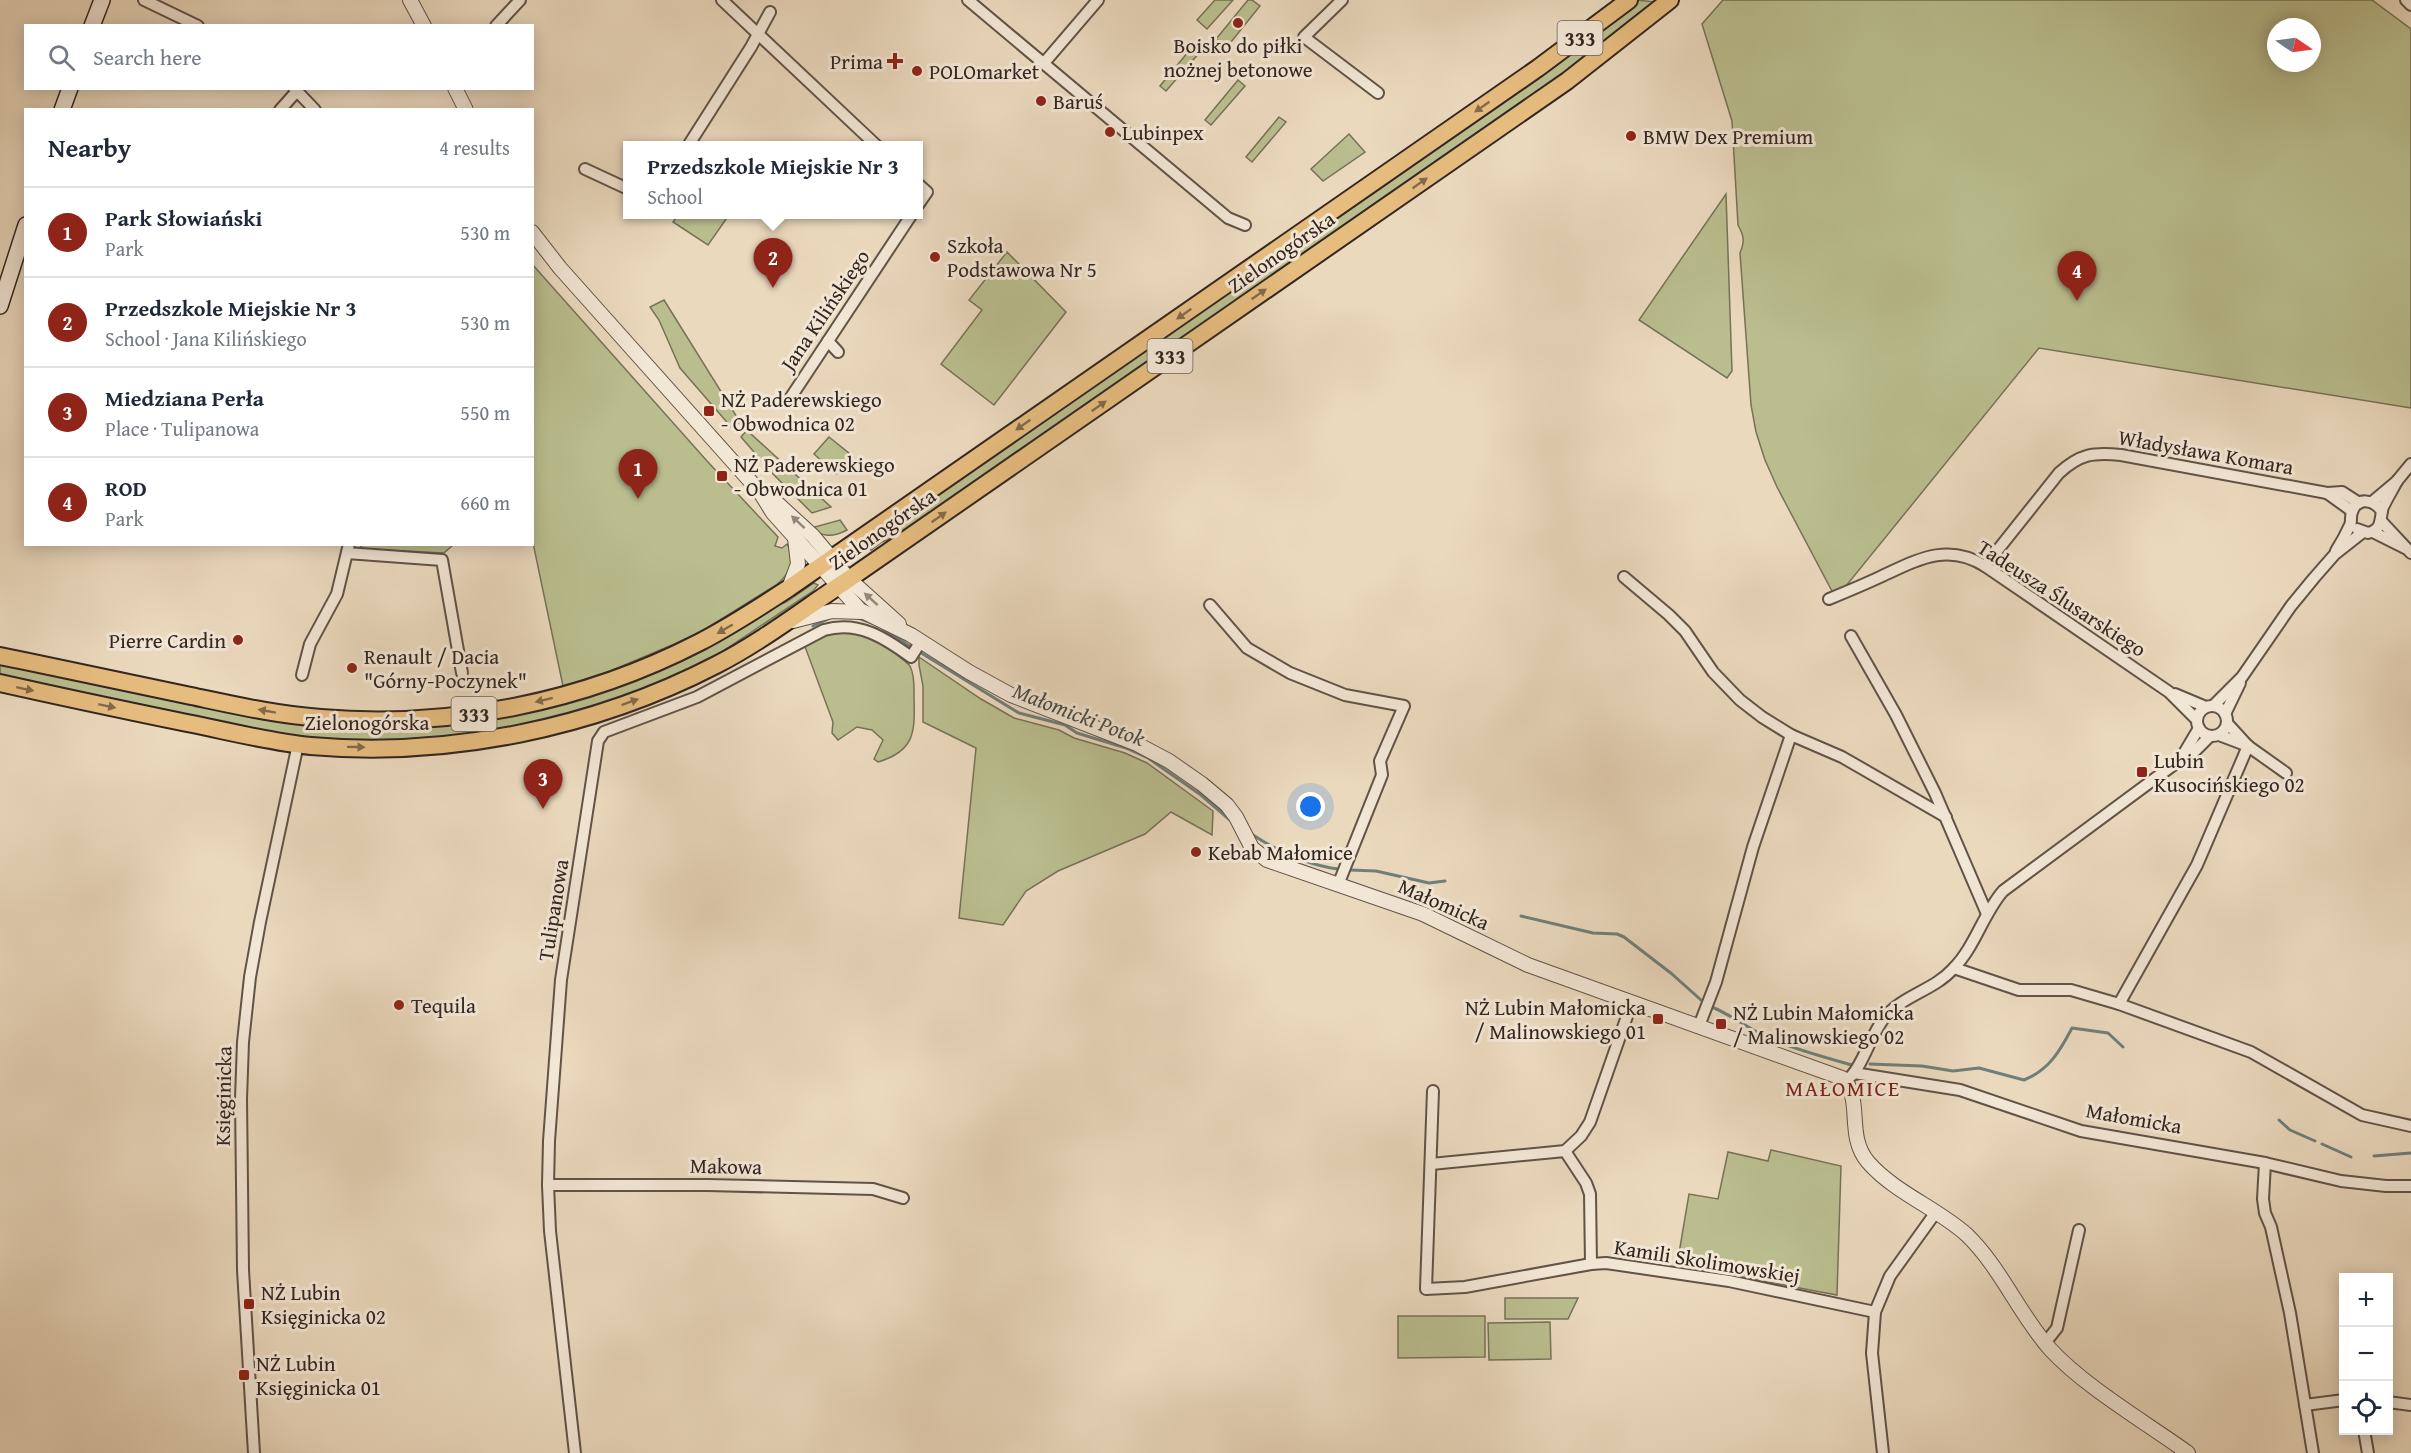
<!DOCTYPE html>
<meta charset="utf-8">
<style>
:root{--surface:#fff;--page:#f6f6f7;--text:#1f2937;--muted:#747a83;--line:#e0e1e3;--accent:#8f2418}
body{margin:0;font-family:"Gentium Book Plus",serif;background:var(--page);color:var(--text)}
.controls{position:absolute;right:18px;bottom:18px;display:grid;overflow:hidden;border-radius:0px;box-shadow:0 3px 15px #0003}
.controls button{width:54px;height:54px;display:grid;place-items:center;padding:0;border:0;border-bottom:2px solid var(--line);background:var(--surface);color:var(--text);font:30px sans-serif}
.compass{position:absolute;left:2267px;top:18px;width:54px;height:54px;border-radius:50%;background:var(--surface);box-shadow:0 3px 15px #0003;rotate:103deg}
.you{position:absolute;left:1311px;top:807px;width:21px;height:21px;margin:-15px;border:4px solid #fff;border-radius:50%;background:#1a73e8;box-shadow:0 0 0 9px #1a73e833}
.badge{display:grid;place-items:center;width:39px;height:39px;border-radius:50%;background:var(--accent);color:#fff;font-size:20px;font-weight:700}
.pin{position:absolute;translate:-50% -50px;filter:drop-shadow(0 2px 3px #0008)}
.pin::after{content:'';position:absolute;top:32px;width:21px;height:18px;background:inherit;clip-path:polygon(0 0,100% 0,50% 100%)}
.popup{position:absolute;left:623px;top:141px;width:300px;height:78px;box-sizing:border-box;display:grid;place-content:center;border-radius:0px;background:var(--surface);filter:drop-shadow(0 2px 4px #0005);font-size:20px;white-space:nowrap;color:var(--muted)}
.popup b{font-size:22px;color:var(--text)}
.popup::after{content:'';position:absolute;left:50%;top:100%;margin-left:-12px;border:12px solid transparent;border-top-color:var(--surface)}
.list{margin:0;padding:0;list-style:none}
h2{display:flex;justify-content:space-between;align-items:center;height:78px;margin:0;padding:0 24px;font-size:26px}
h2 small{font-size:20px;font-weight:400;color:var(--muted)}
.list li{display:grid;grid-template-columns:39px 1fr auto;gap:18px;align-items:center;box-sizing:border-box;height:90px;padding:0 24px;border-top:2px solid var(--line)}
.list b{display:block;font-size:22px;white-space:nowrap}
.list p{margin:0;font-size:20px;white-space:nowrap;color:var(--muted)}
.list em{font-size:20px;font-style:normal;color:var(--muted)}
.icon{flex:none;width:33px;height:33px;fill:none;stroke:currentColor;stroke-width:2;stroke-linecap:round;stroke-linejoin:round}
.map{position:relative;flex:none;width:2411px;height:1453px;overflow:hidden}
.search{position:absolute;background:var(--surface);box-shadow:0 3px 15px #0003;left:24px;top:24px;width:510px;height:66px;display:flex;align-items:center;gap:15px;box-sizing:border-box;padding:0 21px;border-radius:0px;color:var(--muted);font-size:22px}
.panel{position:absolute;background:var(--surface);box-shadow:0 3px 15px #0003;left:24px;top:108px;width:510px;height:438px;border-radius:0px}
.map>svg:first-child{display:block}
.green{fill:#babe8f;stroke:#767258;stroke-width:1.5;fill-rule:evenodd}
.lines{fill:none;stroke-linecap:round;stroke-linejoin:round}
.stream{stroke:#6f7f7a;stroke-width:3}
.minor-casing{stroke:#605348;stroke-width:14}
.tertiary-casing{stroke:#605348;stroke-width:16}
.secondary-casing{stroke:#322621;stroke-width:18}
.primary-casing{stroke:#322621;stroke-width:20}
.minor{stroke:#f2e6d5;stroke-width:10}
.tertiary{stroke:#f2e6d5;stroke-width:14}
.secondary{stroke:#f2e6d5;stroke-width:15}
.primary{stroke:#e6bc7f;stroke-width:16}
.oneway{fill:#836a4b}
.oneway2{fill:#92867b}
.poi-dot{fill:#8f2418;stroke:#f2e6d5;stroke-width:2}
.labels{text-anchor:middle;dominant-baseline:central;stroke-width:6;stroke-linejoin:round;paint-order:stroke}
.shield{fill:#f2e6d5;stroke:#6c6057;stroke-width:1.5}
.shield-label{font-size:20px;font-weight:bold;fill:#322621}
.poi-label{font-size:21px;fill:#322621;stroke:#f2e6d5;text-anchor:start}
.street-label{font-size:21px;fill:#322621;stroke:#f2e6d5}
.water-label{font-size:22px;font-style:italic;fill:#4c4b46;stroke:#f2e6d5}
.neighbourhood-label{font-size:22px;letter-spacing:1.5px;fill:#7a1f14;stroke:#f2e6d5}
</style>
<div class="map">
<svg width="2411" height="1453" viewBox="0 0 2411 1453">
<rect width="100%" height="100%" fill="#ebd9be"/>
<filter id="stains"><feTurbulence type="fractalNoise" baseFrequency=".00333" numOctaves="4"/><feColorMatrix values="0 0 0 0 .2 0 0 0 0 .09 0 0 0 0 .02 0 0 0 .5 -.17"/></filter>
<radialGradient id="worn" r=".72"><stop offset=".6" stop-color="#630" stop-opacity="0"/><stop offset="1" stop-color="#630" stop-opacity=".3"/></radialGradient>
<g class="green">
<polygon points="1215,0 1233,0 1207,29 1197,20"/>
<polygon points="1248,0 1252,0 1260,6 1227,47 1216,39"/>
<polygon points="1635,0 1657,2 1558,79 903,534 882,542 871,550 869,546 902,523 920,506"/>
<path d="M1723 0H2372L2411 29V408L2039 348 1846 586 1833 593 1777 487 1765 460 1756 432 1751 405 1740 253C1745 241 1744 236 1738 225L1732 121 1702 24ZM2276 27H2312V63H2276Z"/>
<polygon points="1193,46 1200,52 1166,91 1160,86"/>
<polygon points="1238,80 1245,86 1211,125 1205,120"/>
<polygon points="1279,117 1286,122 1252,162 1246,157"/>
<polygon points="1349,134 1365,152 1323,181 1311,169"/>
<polygon points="1726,194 1732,371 1727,378 1639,320"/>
<polygon points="678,215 678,214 729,215 708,245 673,222"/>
<polygon points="1007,252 1066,312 994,405 941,364 982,310 969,300"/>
<path d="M532 264 707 461 778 537 775 546 782 548 787 544C797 560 789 575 776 585L696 635 608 672 563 686 533 543Z"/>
<polygon points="664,300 740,422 732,428 680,368 659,320 650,307"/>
<polygon points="748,429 751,434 831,507 812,513 773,474 741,437"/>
<polygon points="829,437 850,454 836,474 814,454"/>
<path d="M840 520 847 530C832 538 822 537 808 527H815Z"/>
<polygon points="359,545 453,545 444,553 364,549"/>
<polygon points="814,583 818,585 813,591 702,665 644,692 513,730 405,741 311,740 0,678 0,665 54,674 264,716 517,712 786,602"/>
<path d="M828 633C861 632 870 635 896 654 900 658 907 662 910 666 915 675 914 688 914 698 915 732 915 751 878 762L874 759 883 740 872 730 857 727 838 740 832 733 833 722 804 644Z"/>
<polygon points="919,657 981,699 1014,718 1059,730 1074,738 1125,753 1147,763 1213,811 1212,835 1171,812 1145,834 1058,871 1026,891 1003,925 959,918 976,748 923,722 923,686 919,665"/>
<polygon points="1771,1150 1841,1166 1837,1295 1677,1265 1689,1194 1718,1199 1728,1152 1768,1161"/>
<polygon points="1505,1298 1578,1298 1568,1319 1505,1319"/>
<polygon points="1398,1316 1485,1316 1485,1357 1398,1358"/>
<polygon points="1550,1322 1551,1359 1489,1360 1488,1323"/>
</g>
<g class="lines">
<g class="stream">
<polyline points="858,618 872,623"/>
<polyline points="813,626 828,619"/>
<polyline points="883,629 913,648"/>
<polyline points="918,651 1019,713 1065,725 1077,733 1126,748 1148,758 1201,795 1230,820"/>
<path d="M1253 835C1279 852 1307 865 1338 869"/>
<polyline points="1350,870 1376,871 1429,883 1445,881"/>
<polyline points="1521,916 1593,933 1617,934 1624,937 1672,974 1701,1000"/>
<path d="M1712 1007C1731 1015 1748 1028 1766 1037 1793 1049 1823 1057 1852 1065"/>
<path d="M1870 1064 1922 1066 1953 1071 1979 1068 2024 1080C2049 1070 2060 1051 2072 1028L2108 1033 2123 1047"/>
<polyline points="2279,1120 2290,1130 2315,1141"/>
<polyline points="2322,1144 2351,1157"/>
<polyline points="2374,1156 2411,1153"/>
</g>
<defs>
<g id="minor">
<polyline points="144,0 198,26"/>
<polyline points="722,0 877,146"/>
<polyline points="968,0 1228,218 1245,225"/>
<polyline points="1342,0 1304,37 1378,93"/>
<polyline points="2406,0 2411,5"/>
<polyline points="496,26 520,0"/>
<polyline points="1044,63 1098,0"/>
<polyline points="294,88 315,110"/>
<polyline points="280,110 297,91"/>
<polyline points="688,146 751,47 770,12"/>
<polyline points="585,169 628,189"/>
<polyline points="918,184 927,192 918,205"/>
<polyline points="828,341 838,352"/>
<polyline points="791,397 912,214"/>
<polyline points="2327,493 2352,511"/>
<polyline points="2372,502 2397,481 2411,464"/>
<polyline points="2382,522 2411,553"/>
<path d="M2357 529 2368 533C2381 530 2380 522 2382 511 2382 507 2394 487 2397 481"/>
<polyline points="2373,532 2405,548"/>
<path d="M2336 551C2341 543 2346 534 2350 525 2352 521 2350 517 2352 512 2357 496 2374 500 2382 511"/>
<polyline points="347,553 442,560 462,673"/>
<path d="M1985 566 2059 473C2080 454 2093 452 2121 455L2327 493 2342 492 2359 503"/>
<polyline points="1624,577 1669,615 1685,631 1713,672 1740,700 1762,717 1791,735 1842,757 1946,817"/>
<path d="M1829 599C1846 592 1863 585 1880 577 1917 560 1947 542 1985 566L2169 692 2197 720"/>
<polyline points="1210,605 1247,648 1290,673 1345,695 1404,706 1380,761 1382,775 1338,885"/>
<polyline points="1851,636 1896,715 1935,793 1987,914"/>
<polyline points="302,675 310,644 337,594 349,544"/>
<polyline points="2175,694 2206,707"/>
<polyline points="2213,706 2242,677 2291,606 2314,578 2335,554 2363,532"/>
<circle cx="2212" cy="721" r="15"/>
<polyline points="2225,714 2240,683"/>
<polyline points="2227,723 2248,746 2286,773"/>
<polyline points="2219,735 2248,746"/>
<polyline points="2180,760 2199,728"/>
<polyline points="1954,968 2019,990 2071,990 2119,1004 2251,1052 2362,1115 2411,1126"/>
<polyline points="2119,1004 2197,865 2248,746"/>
<polyline points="1699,1026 1716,982 1753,847 1791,735"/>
<polyline points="1854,1073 1960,1090 2081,1131 2265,1163 2341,1181 2386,1186 2411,1186"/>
<path d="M1850 1077C1862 1067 1872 1032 1885 1017 1904 995 1934 990 1953 969 1975 947 1983 914 2003 891L2180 760 2190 756 2210 736"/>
<polyline points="1433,1091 1426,1289 1465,1287 1591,1264 1606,1263 1729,1281 1875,1312"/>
<polyline points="1565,1151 1586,1183 1590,1194 1591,1264"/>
<polyline points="2265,1163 2263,1199 2265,1213 2271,1227 2290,1313 2313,1453"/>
<polyline points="1431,1164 1565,1151 1581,1136 1590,1122 1632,1002"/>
<polyline points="548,1185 707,1185 873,1189 903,1198"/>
<polyline points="2045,1343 2057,1328 2079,1230"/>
<polyline points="2388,1402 2411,1405"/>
<polyline points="2305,1405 2344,1400"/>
<polyline points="2364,1430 2368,1453"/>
<polyline points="254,1453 243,1270 241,1099 243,1042 250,977 260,922 298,744"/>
<path d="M575 1453 550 1231 548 1185 549 1141 561 980 598 741 604 732 697 697 824 630C858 620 885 638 911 657L921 641"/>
<polyline points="1883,1453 1872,1353 1875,1312 1890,1276 1936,1212"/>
</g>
<g id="tertiary">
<polyline points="410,0 424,26"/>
<polyline points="455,88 466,110"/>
<path d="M532 232 560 268 760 492 773 513 860 610 911 635 969 672 1011 695 1137 744 1169 761 1202 784 1227 805 1236 817 1252 848 1267 860 1423 914 1528 965 1842 1078C1864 1098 1845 1135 1868 1162 1895 1193 1937 1208 1967 1235 2001 1268 2019 1314 2050 1349 2085 1387 2145 1422 2188 1453"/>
<polyline points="764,495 778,504 813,536 849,579 899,624"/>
<polyline points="789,588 798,564 795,538"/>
<polyline points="793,621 832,611 862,612"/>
</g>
<g id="secondary">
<polyline points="92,26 102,0"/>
<polyline points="62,110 70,88"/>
<polyline points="0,306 26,225"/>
</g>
<g id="primary">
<path d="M0 656C64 669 128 683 191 696 234 705 277 715 321 718 451 729 584 702 700 642 731 626 760 607 789 588L1538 68 1629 0"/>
<path d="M0 683C62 697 124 710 187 723 228 731 269 742 311 746 449 758 594 728 716 665 763 641 805 608 849 579L1567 81 1670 0"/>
</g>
</defs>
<use href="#minor" class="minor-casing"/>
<use href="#tertiary" class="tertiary-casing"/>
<use href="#secondary" class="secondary-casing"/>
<use href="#primary" class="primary-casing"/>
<use href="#minor" class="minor"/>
<use href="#tertiary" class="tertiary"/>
<use href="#secondary" class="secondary"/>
<use href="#primary" class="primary"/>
</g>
<defs><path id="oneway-solid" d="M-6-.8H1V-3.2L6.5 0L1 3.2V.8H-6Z" transform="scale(1.5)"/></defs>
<g class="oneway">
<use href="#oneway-solid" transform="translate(1482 107) rotate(145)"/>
<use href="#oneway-solid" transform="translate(1420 183) rotate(-35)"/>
<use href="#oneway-solid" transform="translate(1259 294) rotate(-35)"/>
<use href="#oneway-solid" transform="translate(1184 314) rotate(145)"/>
<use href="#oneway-solid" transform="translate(1099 406) rotate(-35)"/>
<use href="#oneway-solid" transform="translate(1023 425) rotate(145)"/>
<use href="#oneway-solid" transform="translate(939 517) rotate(-35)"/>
<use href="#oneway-solid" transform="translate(725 629) rotate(150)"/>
<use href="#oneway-solid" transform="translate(25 689) rotate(12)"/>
<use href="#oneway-solid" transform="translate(544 700) rotate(166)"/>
<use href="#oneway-solid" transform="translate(630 702) rotate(-20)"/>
<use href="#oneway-solid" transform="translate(107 706) rotate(12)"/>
<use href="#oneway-solid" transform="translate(267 711) rotate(-170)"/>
<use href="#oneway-solid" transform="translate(356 747) rotate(1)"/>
</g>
<g class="oneway2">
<use href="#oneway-solid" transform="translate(798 522) rotate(-137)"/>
<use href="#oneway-solid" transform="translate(871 599) rotate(-138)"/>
</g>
<g class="poi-dot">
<circle cx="1238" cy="23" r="6"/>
<path d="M892 52h6v6h6v6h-6v6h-6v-6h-6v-6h6z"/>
<circle cx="917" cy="71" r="6"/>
<circle cx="1041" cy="101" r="6"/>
<circle cx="1110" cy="132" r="6"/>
<circle cx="1631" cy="136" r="6"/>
<circle cx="935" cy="257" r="6"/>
<rect x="703" y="405" width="12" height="12" rx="3"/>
<rect x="716" y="470" width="12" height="12" rx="3"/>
<circle cx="238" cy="640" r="6"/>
<circle cx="352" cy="668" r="6"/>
<rect x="2136" y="766" width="12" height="12" rx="3"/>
<circle cx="1196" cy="852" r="6"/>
<circle cx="399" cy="1005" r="6"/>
<rect x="1652" y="1013" width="12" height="12" rx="3"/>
<rect x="1715" y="1018" width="12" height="12" rx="3"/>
<rect x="243" y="1298" width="12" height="12" rx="3"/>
<rect x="238" y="1369" width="12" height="12" rx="3"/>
</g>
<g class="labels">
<g class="shield">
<rect x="1557.5" y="21" width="45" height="34" rx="4.5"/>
<rect x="1147.5" y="339" width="45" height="34" rx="4.5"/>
<rect x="451.5" y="697" width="45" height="34" rx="4.5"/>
</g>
<g class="shield-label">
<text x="1580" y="38">333</text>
<text x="1170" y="356">333</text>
<text x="474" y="714">333</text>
</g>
<g class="poi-label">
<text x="1238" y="45" text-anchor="middle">Boisko do piłki<tspan x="1238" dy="24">nożnej betonowe</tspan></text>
<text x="883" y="61" text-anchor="end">Prima</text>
<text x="929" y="71">POLOmarket</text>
<text x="1053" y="101">Baruś</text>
<text x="1122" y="132">Lubinpex</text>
<text x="1643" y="136">BMW Dex Premium</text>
<text x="947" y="245">Szkoła<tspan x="947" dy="24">Podstawowa Nr 5</tspan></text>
<text x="721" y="399">NŻ Paderewskiego<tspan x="721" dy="24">- Obwodnica 02</tspan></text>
<text x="734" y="464">NŻ Paderewskiego<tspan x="734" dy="24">- Obwodnica 01</tspan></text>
<text x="226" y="640" text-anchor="end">Pierre Cardin</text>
<text x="364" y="656">Renault / Dacia<tspan x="364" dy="24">"Górny-Poczynek"</tspan></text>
<text x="2154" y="760">Lubin<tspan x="2154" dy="24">Kusocińskiego 02</tspan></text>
<text x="1208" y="852">Kebab Małomice</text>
<text x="411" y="1005">Tequila</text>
<text x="1646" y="1007" text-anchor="end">NŻ Lubin Małomicka<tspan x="1646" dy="24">/ Malinowskiego 01</tspan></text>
<text x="1733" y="1012">NŻ Lubin Małomicka<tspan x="1733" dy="24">/ Malinowskiego 02</tspan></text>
<text x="261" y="1292">NŻ Lubin<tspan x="261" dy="24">Księginicka 02</tspan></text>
<text x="256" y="1363">NŻ Lubin<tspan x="256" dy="24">Księginicka 01</tspan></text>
</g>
<g class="street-label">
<text transform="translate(1281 252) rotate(-35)">Zielonogórska</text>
<text transform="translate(825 310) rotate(-56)">Jana Kilińskiego</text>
<text transform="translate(2206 452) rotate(10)">Władysława Komara</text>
<text transform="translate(882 529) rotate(-35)">Zielonogórska</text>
<text transform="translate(2062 598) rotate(33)">Tadeusza Ślusarskiego</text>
<text x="367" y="722">Zielonogórska</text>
<text transform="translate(1444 904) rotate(24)">Małomicka</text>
<text transform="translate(553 910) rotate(-81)">Tulipanowa</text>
<text transform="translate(223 1096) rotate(-89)">Księginicka</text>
<text transform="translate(2134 1118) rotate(10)">Małomicka</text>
<text transform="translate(726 1166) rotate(1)">Makowa</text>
<text transform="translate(1707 1261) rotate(9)">Kamili Skolimowskiej</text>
</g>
<g class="water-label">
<text transform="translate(1079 714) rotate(21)">Małomicki Potok</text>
</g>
<g class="neighbourhood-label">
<text x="1843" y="1088">MAŁOMICE</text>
</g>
</g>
<rect width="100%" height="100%" filter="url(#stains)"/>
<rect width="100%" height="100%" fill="url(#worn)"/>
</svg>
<div class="controls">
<button>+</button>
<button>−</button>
<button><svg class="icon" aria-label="locate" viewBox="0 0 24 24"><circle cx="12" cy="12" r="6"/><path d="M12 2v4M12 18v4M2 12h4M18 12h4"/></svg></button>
</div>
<svg class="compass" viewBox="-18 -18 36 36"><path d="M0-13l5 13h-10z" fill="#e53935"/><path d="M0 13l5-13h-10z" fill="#747a83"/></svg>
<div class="you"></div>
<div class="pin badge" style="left:638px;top:499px">1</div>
<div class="pin badge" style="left:773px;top:288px">2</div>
<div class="popup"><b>Przedszkole Miejskie Nr 3</b>School</div>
<div class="pin badge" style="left:543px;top:809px">3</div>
<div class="pin badge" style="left:2077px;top:301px">4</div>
<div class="search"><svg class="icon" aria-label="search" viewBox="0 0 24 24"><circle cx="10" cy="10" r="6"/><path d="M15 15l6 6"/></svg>Search here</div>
<section class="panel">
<h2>Nearby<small>4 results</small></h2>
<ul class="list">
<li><span class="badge">1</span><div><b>Park Słowiański</b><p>Park</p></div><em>530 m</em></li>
<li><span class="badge">2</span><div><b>Przedszkole Miejskie Nr 3</b><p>School · Jana Kilińskiego</p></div><em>530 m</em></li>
<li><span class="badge">3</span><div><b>Miedziana Perła</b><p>Place · Tulipanowa</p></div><em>550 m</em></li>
<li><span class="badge">4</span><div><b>ROD</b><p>Park</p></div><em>660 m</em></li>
</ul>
</section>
</div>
